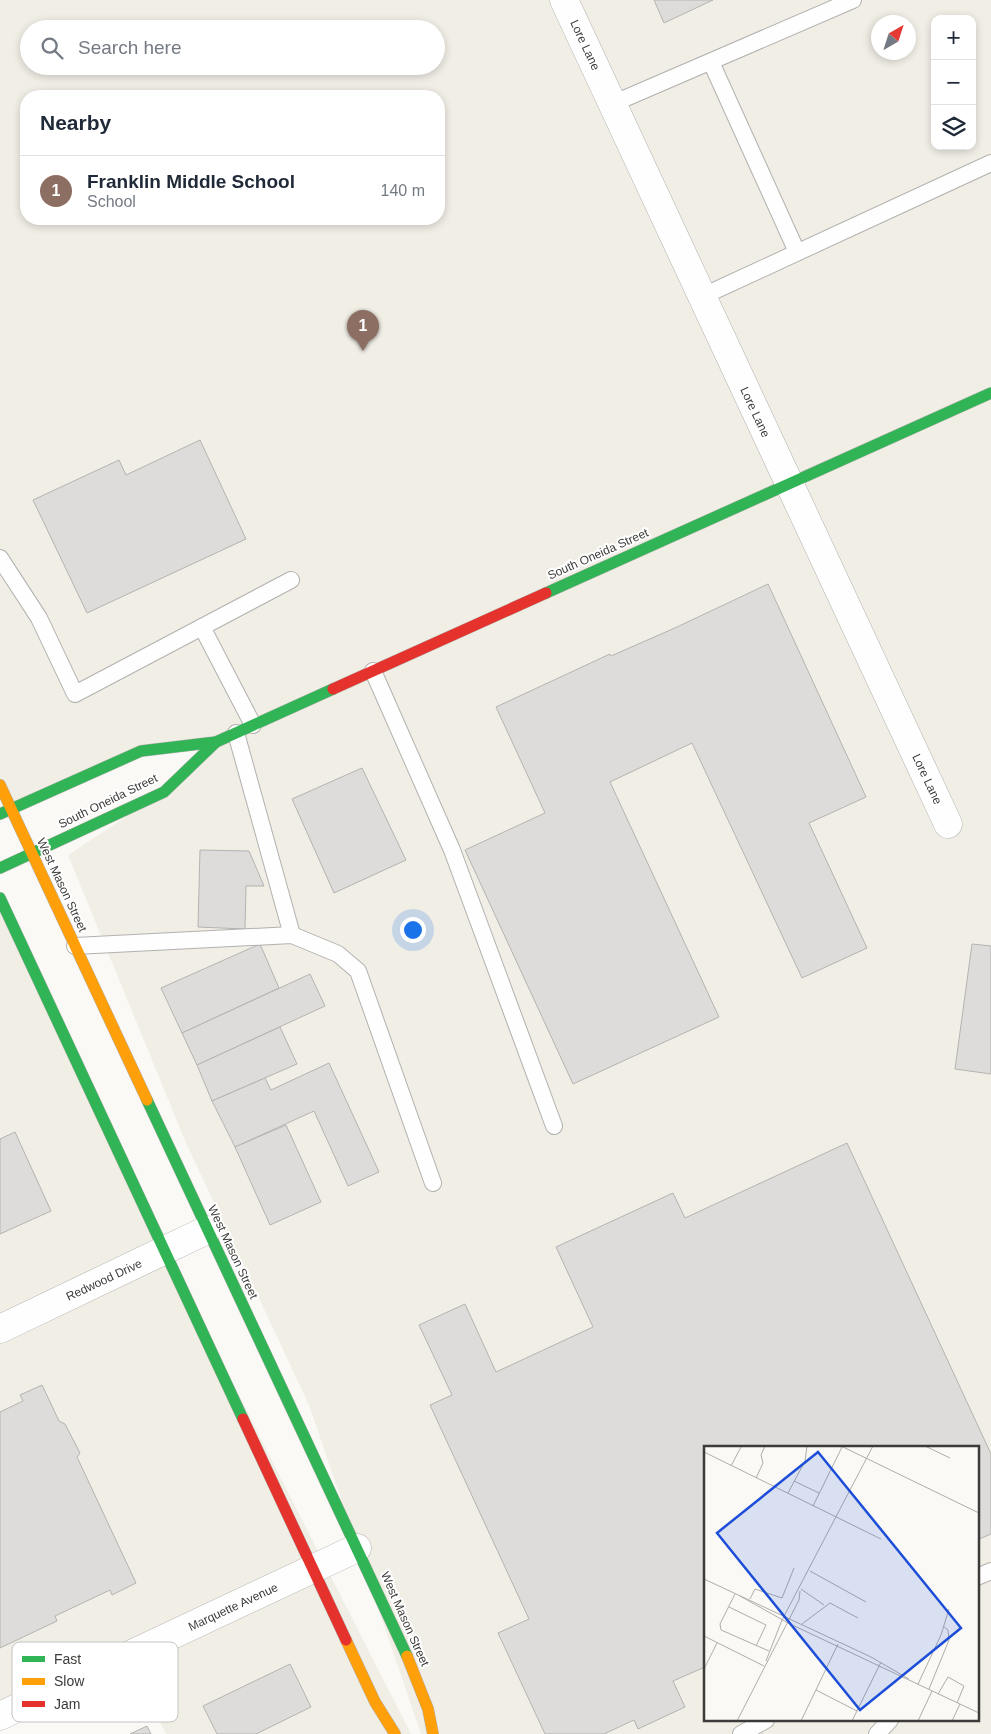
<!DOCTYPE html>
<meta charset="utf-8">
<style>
:root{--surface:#fff;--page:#f2f2f3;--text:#1f2937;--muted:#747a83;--line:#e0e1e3;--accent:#111827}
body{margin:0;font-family:Helvetica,sans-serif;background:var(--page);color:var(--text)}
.controls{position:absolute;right:15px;top:15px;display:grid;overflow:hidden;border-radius:10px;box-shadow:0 2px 8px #0003}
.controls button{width:45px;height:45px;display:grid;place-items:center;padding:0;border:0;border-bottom:1px solid var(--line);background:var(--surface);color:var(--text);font:25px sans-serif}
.compass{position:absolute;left:871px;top:15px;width:45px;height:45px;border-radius:50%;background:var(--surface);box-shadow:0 2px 8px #0003;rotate:39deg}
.you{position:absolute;left:412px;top:929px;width:18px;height:18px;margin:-12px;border:4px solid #fff;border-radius:50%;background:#1a73e8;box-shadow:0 0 0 8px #1a73e833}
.badge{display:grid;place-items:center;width:32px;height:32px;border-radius:50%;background:var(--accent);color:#fff;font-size:16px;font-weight:700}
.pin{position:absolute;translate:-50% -41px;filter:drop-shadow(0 1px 2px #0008)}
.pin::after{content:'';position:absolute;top:26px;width:18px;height:15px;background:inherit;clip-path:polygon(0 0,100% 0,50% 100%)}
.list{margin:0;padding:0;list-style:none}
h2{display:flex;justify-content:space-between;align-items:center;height:65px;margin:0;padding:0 20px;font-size:21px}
h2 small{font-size:16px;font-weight:400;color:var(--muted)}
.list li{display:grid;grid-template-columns:32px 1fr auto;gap:15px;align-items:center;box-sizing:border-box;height:70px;padding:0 20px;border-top:1px solid var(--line)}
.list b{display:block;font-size:19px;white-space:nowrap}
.list p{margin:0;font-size:16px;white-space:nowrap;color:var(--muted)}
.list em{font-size:16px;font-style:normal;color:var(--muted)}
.icon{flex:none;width:28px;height:28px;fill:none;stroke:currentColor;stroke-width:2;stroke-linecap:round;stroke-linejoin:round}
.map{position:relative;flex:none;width:991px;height:1734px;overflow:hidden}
.search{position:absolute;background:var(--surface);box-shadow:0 2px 8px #0003;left:20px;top:20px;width:425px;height:55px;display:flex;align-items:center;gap:12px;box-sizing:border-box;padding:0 18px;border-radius:28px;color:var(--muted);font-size:19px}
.panel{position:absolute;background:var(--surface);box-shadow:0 2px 8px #0003;left:20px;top:90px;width:425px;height:135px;border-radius:20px}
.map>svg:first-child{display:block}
.built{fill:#f0eee5;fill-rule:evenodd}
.building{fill:#dedcda;stroke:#b5b3b1}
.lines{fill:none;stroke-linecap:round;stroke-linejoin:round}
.lane-casing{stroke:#b2b1af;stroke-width:18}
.street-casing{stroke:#b2b1af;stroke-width:29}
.fast-casing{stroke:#b2b1af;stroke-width:12}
.slow-casing{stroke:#b2b1af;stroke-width:12}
.jam-casing{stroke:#b2b1af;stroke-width:12}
.lane{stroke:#fefefe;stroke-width:16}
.street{stroke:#fefefe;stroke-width:28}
.fast{stroke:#30b455;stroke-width:11}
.slow{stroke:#ff9f0a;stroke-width:11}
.jam{stroke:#e5322d;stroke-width:11}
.labels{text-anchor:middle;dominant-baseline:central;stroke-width:4;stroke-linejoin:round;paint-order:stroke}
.street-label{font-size:12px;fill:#3c3b39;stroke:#fff}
.inset-road{fill:none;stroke:#afadaa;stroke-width:1}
.view{fill:#1d4ed8;fill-opacity:0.15;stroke:#1d4ed8;stroke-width:2.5}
.inset-edge{fill:none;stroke:#3c3b39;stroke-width:2.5}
.key{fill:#fff;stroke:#c4c4c4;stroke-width:1}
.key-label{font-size:14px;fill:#3c3b39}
</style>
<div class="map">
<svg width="991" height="1734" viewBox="0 0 991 1734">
<rect width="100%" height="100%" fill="#fbf9f6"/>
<g class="built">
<path d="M0 0H991V1734H421L309 1405 186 1143 68 855 164 792 215 742 141 751 11 809 0 785ZM935 19H972V146H935ZM878 22H908V52H878ZM29 29H436V66H29ZM26 96H439V219H26ZM705 1448H977V1720H705Z"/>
<polygon points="0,898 138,1197 411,1734 166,1734 128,1656 0,1716"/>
</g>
<g class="building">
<polygon points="654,0 713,0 664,23"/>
<polygon points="200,440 246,539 87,613 33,500 119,460 126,475"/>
<polygon points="768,584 866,797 809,823 867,948 802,978 692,743 610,782 719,1017 573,1084 465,850 545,813 496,707 610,654 611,656 677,627"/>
<polygon points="362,768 406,860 334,893 292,799"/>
<polygon points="200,850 249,851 264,886 246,886 245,929 198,927"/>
<polygon points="260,944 279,988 182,1033 161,988"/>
<polygon points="972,944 991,946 991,1074 955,1069"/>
<polygon points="310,974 325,1006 197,1065 182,1033"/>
<polygon points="280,1027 297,1064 212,1101 197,1065"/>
<polygon points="329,1063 379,1172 348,1186 314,1111 235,1147 212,1101 265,1078 271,1090"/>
<polygon points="286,1125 321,1202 270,1225 235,1147"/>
<polygon points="15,1132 51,1211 0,1234 0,1139"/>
<polygon points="847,1143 991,1454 991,1534 977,1540 977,1448 705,1448 705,1667 673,1681 685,1707 638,1729 634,1720 604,1734 545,1734 498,1633 529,1619 430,1405 452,1395 419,1325 465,1304 496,1372 593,1327 556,1247 673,1193 685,1218"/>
<polygon points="42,1385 59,1421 65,1424 80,1453 77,1457 136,1583 112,1595 110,1590 55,1616 57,1621 0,1648 0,1412 23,1401 20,1395"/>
<polygon points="290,1664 311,1707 256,1734 217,1734 203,1706"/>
<polygon points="147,1726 151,1734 130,1734"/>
</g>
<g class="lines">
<defs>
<g id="lane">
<polyline points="711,62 797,252"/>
<polyline points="612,104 853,0"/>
<polyline points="701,297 991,163"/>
<polyline points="0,558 39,618 75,694 291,580"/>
<polyline points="202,627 253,725"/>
<polyline points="373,671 452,850 554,1126"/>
<polyline points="236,733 292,935"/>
<polyline points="75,946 292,935 338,954 358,971 433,1183"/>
<polyline points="977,1577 991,1571"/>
<polyline points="741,1734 766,1720"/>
<polyline points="877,1734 890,1720"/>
</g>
<g id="street">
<polyline points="564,0 948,824"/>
<polyline points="0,1329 207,1230"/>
<polyline points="0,1716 357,1548"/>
</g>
<g id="fast">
<polyline points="546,593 991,393"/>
<polyline points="0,814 141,751 216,742 333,689"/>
<polyline points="0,868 164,792 216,742"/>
<polyline points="0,898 243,1419"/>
<polyline points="147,1100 407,1656"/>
</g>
<g id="slow">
<polyline points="0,785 147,1100"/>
<polyline points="346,1640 375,1702 395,1734"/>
<polyline points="407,1656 428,1709 433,1734"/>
</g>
<g id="jam">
<polyline points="333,689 546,593"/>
<polyline points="243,1419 346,1640"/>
</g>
</defs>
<use href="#lane" class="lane-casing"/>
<use href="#street" class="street-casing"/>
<use href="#fast" class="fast-casing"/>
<use href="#slow" class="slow-casing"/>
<use href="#jam" class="jam-casing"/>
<use href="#lane" class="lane"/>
<use href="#street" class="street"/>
<use href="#fast" class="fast"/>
<use href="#slow" class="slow"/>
<use href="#jam" class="jam"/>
</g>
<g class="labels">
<g class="street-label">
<text transform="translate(585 45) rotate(65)">Lore Lane</text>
<text transform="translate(755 412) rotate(65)">Lore Lane</text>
<text transform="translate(598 554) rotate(-24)">South Oneida Street</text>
<text transform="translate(927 779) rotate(65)">Lore Lane</text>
<text transform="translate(108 801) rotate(-26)">South Oneida Street</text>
<text transform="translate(62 885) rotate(65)">West Mason Street</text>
<text transform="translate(233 1252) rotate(65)">West Mason Street</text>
<text transform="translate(104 1280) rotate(-25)">Redwood Drive</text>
<text transform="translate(233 1607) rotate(-25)">Marquette Avenue</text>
<text transform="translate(405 1619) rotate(66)">West Mason Street</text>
</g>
</g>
<g transform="translate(704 1446)">
<rect width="275" height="275" fill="#fbf9f6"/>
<path class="inset-road" d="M137 0 275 67M221 0 246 12M0 6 177 93M27 20 37 1M52 32 59 17 57 9 61 0M90 35 115 47M84 47 101 15 103 0M109 60 138 1M106 125 162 156M0 133 167 211 205 233M97 143 120 159M31 148 16 178 17 184 65 205M36 150 84 177 275 267M46 153 51 143 78 152 90 122M25 161 62 179 52 200M98 178 126 157 154 172M0 190 60 220M62 215 78 174 169 0M0 223 13 197M214 238 237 189 245 163M225 243 245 194 244 184 239 180M112 244 153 265M234 248 244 231 260 240 253 257M33 275 95 154 96 145M97 275 134 198M148 275 177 216M214 275 228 245M248 275 256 258"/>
<path class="view" d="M114 6 257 182 156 264 13 87Z"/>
<rect width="275" height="275" class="inset-edge"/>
</g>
<rect x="12" y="1642" width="166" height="80" rx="8" class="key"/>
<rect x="22" y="1656" width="23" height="6" fill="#30b455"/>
<rect x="22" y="1678" width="23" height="7" fill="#ff9f0a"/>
<rect x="22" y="1701" width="23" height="6" fill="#e5322d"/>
<g class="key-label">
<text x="54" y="1664">Fast</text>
<text x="54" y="1686">Slow</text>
<text x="54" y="1709">Jam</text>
</g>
</svg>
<div class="controls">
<button>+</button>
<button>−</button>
<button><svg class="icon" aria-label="layers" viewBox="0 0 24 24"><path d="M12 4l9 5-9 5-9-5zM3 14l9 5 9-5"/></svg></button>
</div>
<svg class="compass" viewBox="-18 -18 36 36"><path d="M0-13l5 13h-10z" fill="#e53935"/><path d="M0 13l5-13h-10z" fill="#747a83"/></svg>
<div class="you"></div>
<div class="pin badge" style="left:363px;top:351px;background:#8d6e63">1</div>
<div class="search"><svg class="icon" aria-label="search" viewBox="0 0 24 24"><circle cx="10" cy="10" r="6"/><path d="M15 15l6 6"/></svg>Search here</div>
<section class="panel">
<h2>Nearby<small></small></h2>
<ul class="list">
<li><span class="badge" style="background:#8d6e63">1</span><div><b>Franklin Middle School</b><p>School</p></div><em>140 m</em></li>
</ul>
</section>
</div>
